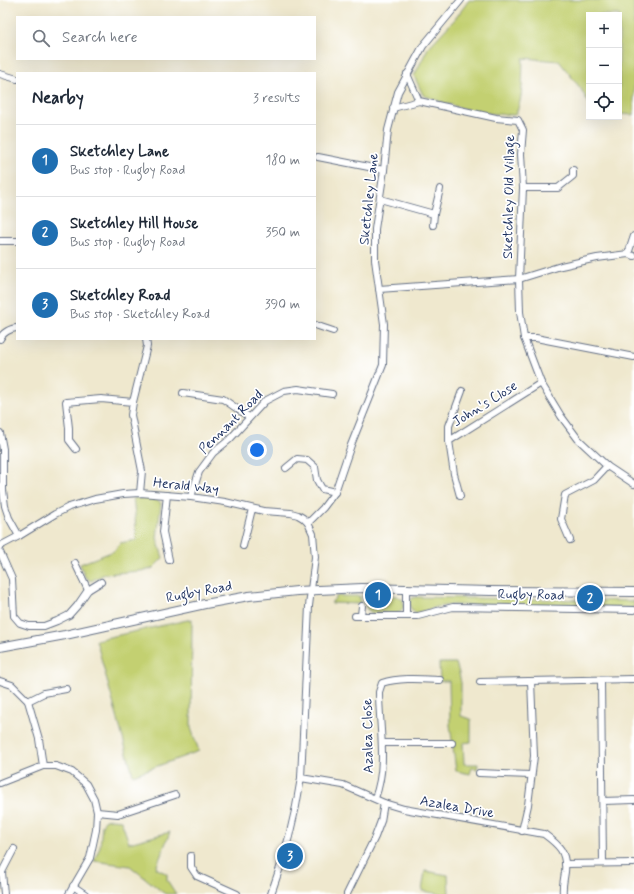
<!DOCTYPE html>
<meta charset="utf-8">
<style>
:root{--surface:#fff;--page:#f2f2f3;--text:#1f2937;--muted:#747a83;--line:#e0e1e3;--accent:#1f6fb2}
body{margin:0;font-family:Mynerve,sans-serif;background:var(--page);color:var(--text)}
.controls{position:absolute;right:12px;top:12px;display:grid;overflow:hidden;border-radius:0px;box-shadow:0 4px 16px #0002}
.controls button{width:36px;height:36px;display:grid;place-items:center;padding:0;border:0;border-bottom:1px solid var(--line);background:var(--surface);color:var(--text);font:20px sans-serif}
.you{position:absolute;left:257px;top:450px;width:14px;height:14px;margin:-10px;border:3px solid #fff;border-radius:50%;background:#1a73e8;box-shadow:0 0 0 6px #1a73e833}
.badge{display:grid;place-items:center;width:26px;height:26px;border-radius:50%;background:var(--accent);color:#fff;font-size:13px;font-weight:700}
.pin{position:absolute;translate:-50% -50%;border:2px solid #fff;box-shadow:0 1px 4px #0006}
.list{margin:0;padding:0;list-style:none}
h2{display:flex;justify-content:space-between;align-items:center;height:52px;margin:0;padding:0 16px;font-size:17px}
h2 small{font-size:13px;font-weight:400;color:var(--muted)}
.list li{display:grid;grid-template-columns:26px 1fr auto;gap:12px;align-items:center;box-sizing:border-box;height:72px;padding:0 16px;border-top:1px solid var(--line)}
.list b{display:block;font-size:15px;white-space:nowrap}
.list p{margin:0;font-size:13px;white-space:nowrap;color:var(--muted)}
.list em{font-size:13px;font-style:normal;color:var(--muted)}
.icon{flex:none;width:22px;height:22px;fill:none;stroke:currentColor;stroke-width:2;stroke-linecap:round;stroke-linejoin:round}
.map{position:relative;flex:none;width:634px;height:894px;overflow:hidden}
.search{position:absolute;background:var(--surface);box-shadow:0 4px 16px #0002;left:16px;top:16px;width:300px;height:44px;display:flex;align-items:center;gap:10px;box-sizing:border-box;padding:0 14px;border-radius:0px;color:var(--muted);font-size:15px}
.panel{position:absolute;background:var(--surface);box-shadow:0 4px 16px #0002;left:16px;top:72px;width:300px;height:268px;border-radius:0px}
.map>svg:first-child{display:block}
.green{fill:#c3d071;stroke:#6f8068}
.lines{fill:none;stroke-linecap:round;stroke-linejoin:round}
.street-casing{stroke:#657085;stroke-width:8}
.secondary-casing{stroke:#657085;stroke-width:10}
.street{stroke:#fff;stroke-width:6}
.secondary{stroke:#fff;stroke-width:8}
.labels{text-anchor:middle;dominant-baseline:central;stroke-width:3.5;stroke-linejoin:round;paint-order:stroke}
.street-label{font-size:14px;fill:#1b2f5e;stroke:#fff}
</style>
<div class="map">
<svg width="634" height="894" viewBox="0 0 634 894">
<rect width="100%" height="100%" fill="#fff"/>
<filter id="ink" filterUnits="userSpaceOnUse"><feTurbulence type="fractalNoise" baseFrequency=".025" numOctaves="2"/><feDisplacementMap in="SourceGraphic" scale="8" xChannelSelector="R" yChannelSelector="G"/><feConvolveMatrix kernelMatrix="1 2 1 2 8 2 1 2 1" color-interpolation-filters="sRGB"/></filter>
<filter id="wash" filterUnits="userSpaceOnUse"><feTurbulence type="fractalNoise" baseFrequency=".012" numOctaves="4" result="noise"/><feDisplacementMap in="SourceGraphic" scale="16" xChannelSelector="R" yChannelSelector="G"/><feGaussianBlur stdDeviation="0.9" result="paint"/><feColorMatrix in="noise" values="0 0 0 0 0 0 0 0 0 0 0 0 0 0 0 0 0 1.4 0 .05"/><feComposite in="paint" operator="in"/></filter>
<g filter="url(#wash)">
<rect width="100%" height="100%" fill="#efe8ce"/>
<g class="green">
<path d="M469 0H634V115L619 114V15H589V104L581 89 559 61 523 58C522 77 524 99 515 115 484 115 452 107 423 95L414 76 428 48 455 19Z"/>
<polygon points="133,498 156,499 161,503 157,538 163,558 152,569 140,571 105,574 91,581 85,577 80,564 114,551 120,543 136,540 135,514"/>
<polygon points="337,596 360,596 360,604 331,603"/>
<path d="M363 596H397L403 600 404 606 400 612 396 614H373C366 610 364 604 363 596Z"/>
<polygon points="415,597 634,601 634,608 452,605 437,607 416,613 411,609 409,603 412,598"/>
<polygon points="192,619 191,728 199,751 133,775 96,640"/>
<polygon points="439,663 456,663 459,673 461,683 461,716 471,719 471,742 463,743 464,764 478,764 477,769 472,768 470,774 456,771 450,725 449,681 440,681"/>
<polygon points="111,819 121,820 129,843 170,832 156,868 167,874 167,880 176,894 165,894 130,866 94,861 100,847 102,825 105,820"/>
<polygon points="425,871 448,875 449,894 440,894 422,891"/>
</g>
</g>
<g filter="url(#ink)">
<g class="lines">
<defs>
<g id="street">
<polyline points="0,74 17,79"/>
<polyline points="407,74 419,101 496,118 518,120 523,130 521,154 523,188 519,279 520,312 524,338 541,383 561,416 578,439 607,466 634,484"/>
<polyline points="393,108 419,101"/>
<polyline points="318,157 384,170"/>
<polyline points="523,188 558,188 573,176 573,170"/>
<polyline points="380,199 434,214 440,189"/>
<polyline points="433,225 434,214"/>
<polyline points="0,241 17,241"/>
<polyline points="628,254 634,236"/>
<polyline points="379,289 519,279 561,266 597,258 628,254 634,256"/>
<polyline points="315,325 333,331"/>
<polyline points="524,338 536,338 634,357"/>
<path d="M0 339C2 333 11 328 17 328"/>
<polyline points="183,393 223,399 249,417"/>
<polyline points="0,433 3,449 3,490 5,506 9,518 19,536"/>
<polyline points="449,441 449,426 462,391"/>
<polyline points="76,449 69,440 69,428 66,402 101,399 133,402"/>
<polyline points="286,468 297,459 307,460 315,467 317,480 322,489 335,492"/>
<polyline points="140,493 142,471 131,415 133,402 147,346 146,339"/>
<polyline points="167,495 163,532 169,560"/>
<polyline points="460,496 454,474 449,441 541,383"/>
<polyline points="191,497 199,472 213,453 229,440 265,401 284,391 298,389 332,394"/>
<polyline points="308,523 323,508 335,492 351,445 383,365 384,324 375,260 375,229 384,170 388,130 398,92 423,46 461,0"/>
<polyline points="570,540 561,519 565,495 594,480 607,466"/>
<path d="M0 546 19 536 55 514 69 507 95 499 123 494 140 493 191 497 225 502 264 511 291 513 298 515 303 518 308 523 313 534 315 557 309 606 301 778C295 818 285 856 271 894"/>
<polyline points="243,546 252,509"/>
<polyline points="0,552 12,579 14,616 20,623 29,626 44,626 57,621 69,615 77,606 88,590 101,582"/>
<polyline points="75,563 88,590"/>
<polyline points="361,615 362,606"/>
<polyline points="355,616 418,616 453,607 634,610"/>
<polyline points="406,616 406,588"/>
<polyline points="601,680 603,863"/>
<polyline points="0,681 12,685 28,701 39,739 43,766"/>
<polyline points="480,682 634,679"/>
<polyline points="28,701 44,693 66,689"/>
<polyline points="382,743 452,743"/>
<polyline points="479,773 531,775"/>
<path d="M301 778 343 785 384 803 404 809 544 834C559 845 567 852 565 872 564 880 562 886 563 894"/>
<polyline points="0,783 43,766 56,766 72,772 86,784 94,799 97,812 96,830 90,858 69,894"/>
<path d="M375 798C388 764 379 727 379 692L382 683C400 677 421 679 440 680"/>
<polyline points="603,801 634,800"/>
<polyline points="97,812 118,814 175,795"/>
<polyline points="522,831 528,805 534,756 531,681"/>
<polyline points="191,856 191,867 197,876 237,894"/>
<polyline points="565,864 634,863"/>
<polyline points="73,886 85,894"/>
<polyline points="4,894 2,872 14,849"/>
<polyline points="347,894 375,837 381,821 384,803"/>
</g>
<polyline id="secondary" points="0,647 65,635 205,604 249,596 297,591 362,588 491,591 634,592"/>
</defs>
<use href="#street" class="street-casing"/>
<use href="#secondary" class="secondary-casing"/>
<use href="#street" class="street"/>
<use href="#secondary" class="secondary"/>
</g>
</g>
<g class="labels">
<g class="street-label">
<text transform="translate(509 197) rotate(-89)">Sketchley Old Village</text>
<text transform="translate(369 199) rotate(-84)">Sketchley Lane</text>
<text transform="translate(485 404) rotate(-32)">John's Close</text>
<text transform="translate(231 422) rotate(-45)">Pennant Road</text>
<text transform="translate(186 486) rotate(6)">Herald Way</text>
<text transform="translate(199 592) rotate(-11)">Rugby Road</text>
<text transform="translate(531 595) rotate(1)">Rugby Road</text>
<text transform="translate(368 736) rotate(-91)">Azalea Close</text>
<text transform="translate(457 807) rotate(10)">Azalea Drive</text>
</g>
</g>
</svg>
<div class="controls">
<button>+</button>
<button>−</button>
<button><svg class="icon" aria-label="locate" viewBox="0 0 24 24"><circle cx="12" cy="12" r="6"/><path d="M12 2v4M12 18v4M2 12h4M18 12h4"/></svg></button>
</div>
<div class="you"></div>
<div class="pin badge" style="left:378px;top:595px">1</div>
<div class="pin badge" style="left:590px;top:598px">2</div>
<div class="pin badge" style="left:290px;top:856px">3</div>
<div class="search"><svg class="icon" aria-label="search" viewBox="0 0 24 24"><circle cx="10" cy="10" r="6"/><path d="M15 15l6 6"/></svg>Search here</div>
<section class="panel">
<h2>Nearby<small>3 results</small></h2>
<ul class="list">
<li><span class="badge">1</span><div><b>Sketchley Lane</b><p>Bus stop · Rugby Road</p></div><em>180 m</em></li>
<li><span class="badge">2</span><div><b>Sketchley Hill House</b><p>Bus stop · Rugby Road</p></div><em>350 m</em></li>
<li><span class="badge">3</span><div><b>Sketchley Road</b><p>Bus stop · Sketchley Road</p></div><em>390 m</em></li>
</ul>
</section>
</div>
